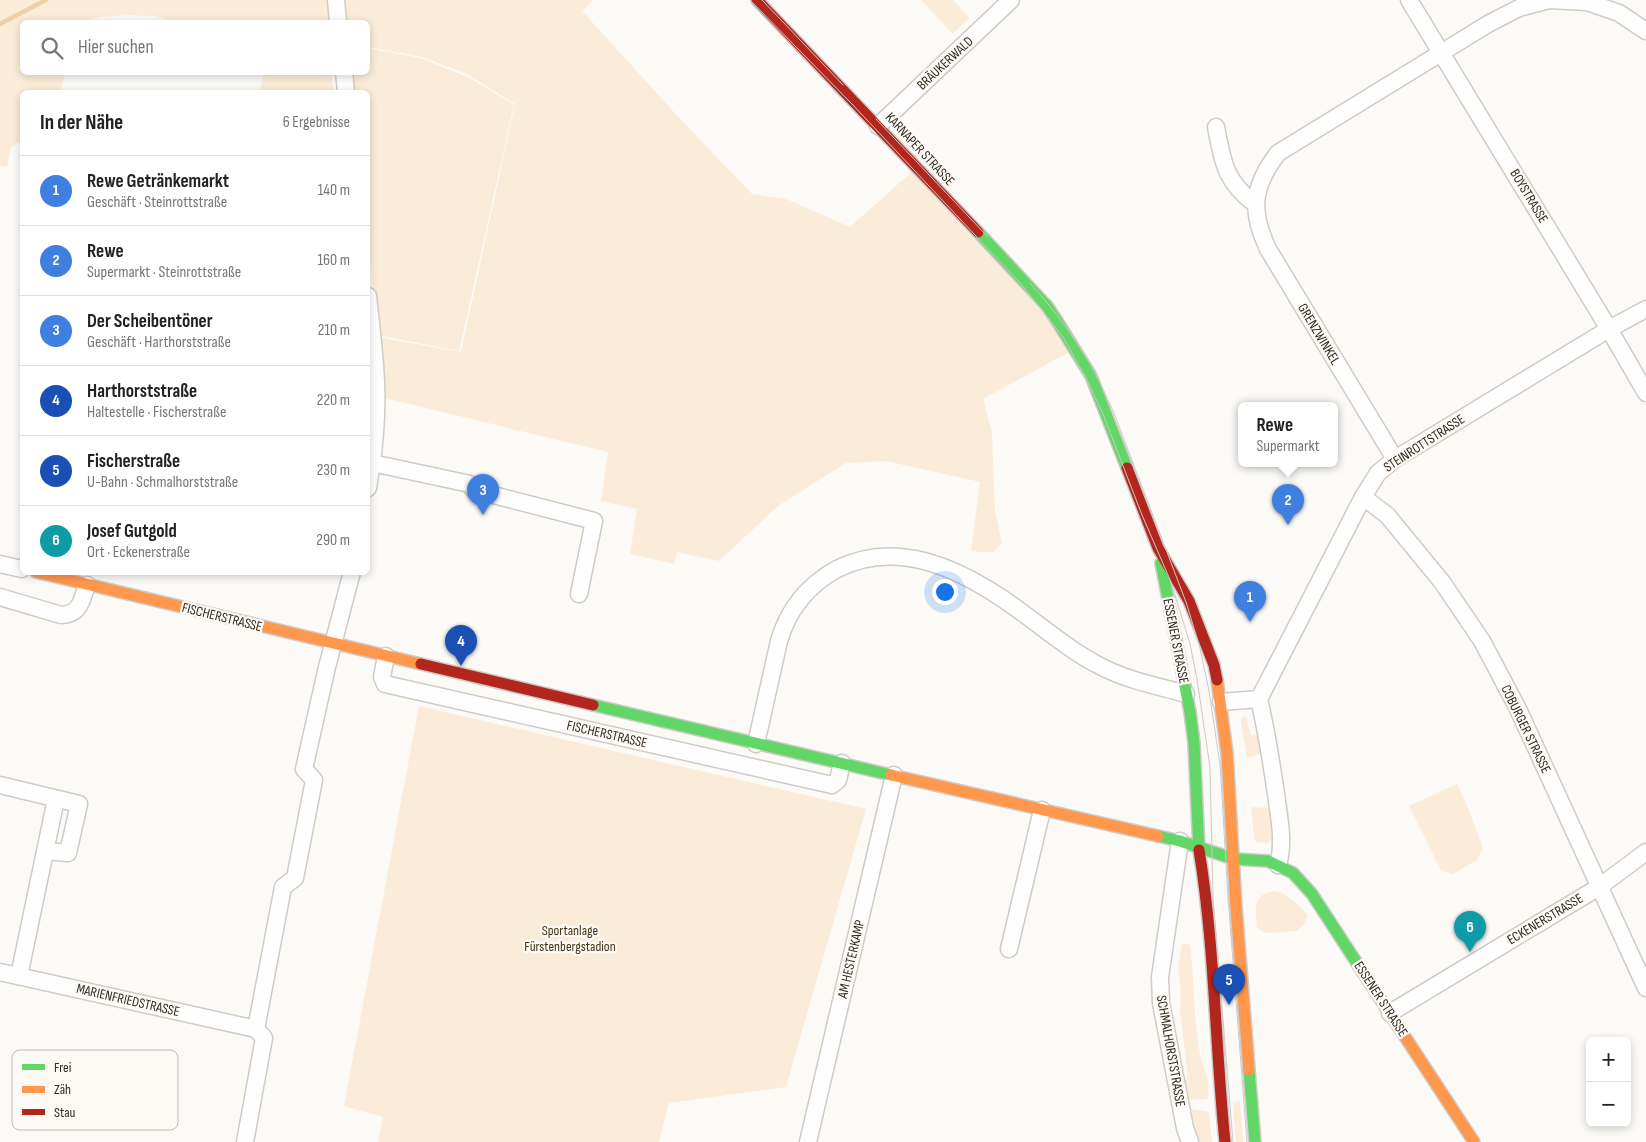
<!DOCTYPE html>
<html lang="de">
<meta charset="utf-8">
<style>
:root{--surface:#fff;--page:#f6f6f6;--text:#222;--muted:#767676;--line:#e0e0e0;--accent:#7c3aed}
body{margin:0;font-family:"Sofia Sans Condensed",sans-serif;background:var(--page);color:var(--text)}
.controls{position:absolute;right:15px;bottom:15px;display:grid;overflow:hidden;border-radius:8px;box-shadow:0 2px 8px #0003}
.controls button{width:45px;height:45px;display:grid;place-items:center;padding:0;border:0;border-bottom:1px solid var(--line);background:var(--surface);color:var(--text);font:25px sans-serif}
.you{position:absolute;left:944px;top:591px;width:18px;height:18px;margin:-12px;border:4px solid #fff;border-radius:50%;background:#1a73e8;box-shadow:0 0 0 8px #1a73e833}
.badge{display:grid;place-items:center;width:32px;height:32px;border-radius:50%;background:var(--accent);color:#fff;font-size:16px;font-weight:700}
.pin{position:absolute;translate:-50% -41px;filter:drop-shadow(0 1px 2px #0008)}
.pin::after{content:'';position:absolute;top:26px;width:18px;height:15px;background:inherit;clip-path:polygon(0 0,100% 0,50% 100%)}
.popup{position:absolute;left:1238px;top:402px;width:100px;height:65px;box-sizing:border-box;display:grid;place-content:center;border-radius:8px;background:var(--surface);filter:drop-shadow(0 1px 4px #0005);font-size:16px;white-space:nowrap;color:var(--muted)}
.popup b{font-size:19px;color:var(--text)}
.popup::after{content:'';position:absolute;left:50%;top:100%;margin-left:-10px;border:10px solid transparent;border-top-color:var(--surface)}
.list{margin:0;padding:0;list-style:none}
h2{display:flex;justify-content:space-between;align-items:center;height:65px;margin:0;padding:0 20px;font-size:21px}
h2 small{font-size:16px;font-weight:400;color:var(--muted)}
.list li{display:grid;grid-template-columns:32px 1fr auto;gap:15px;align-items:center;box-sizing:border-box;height:70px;padding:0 20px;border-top:1px solid var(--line)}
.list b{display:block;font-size:19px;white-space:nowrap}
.list p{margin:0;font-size:16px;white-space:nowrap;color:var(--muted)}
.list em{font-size:16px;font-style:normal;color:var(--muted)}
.icon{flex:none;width:28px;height:28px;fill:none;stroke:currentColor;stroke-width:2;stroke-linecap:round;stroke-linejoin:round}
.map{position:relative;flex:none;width:1646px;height:1142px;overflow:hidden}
.search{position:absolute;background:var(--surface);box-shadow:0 2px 8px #0003;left:20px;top:20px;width:350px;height:55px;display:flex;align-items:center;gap:12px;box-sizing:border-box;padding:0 18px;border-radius:8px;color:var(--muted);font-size:19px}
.panel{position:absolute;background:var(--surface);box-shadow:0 2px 8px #0003;left:20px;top:90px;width:350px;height:485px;border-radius:8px}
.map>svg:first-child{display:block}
.green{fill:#faecd8}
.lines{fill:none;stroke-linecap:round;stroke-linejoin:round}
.stream{stroke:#efd0a2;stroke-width:4.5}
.street-casing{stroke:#cfcbc6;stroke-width:19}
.fast-casing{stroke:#cfcbc6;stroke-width:14}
.slow-casing{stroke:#cfcbc6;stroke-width:14}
.jam-casing{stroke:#cfcbc6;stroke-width:14}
.street{stroke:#fffefe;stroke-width:16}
.fast{stroke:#63d668;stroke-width:11}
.slow{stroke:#ff974d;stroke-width:11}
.jam{stroke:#b3261e;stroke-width:11}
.tram{stroke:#cbcac9;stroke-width:1}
.labels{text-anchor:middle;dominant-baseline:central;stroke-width:4.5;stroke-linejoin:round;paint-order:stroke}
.street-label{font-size:14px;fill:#2f2921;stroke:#fdfaf6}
.park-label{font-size:14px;fill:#433114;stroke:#fdfaf6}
.key{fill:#fdfaf6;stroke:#bfbbb6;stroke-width:1}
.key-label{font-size:14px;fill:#2f2921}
</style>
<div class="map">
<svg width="1646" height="1142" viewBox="0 0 1646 1142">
<rect width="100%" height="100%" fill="#fcfaf7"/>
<g class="green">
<polygon points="0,0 593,0 582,11 684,123 752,194 786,199 850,227 916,168 1075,349 983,399 992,432 995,511 1002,543 993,552 978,552 971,550 980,482 886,461 846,463 778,506 719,561 677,552 674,564 630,554 637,509 601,501 608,452 380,397 377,337 461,352 515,104 467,74 422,57 368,47 368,22 177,22 155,16 129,15 101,17 76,22 22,22 22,72 65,73 60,92 22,92 22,143 17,143 11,148 7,167 0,165"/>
<polygon points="921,0 953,0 969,18 953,34"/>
<polygon points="368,48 420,58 468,77 514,105 459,351 377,335 368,238 368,92 352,92 349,73 368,72"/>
<polygon points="264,73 331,73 334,92 260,92"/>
<polygon points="419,706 866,809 786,1087 669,1103 659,1142 378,1142 383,1117 344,1106"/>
<polygon points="1246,716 1251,735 1259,734 1261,754 1247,758 1241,723 1242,718"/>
<polygon points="1457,784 1468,808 1483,848 1477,860 1453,874 1441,871 1409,806"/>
<polygon points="1251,807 1269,808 1273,830 1272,840 1267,843 1256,842 1254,838"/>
<path d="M1275 891C1289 894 1298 905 1308 915L1305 923 1297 931 1266 933 1257 928C1256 910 1251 894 1275 891Z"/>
<path d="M1182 943 1190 945C1195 981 1193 1018 1200 1054 1203 1068 1212 1086 1207 1099L1186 1100 1183 1089 1188 1075 1180 1012 1181 990 1178 969Z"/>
<polygon points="1240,1101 1243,1142 1236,1142 1233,1102"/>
<polygon points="1191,1109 1209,1112 1212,1142 1198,1142"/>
</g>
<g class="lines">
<polyline class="stream" points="0,24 46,0"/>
<defs>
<g id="street">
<polyline points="336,0 338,22"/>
<polyline points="1409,0 1609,329 1646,393"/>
<polyline points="344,72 346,92"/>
<polyline points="878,126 1011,0"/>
<path d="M1216 127C1223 163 1225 181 1255 204"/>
<path d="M368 296C372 335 378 376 376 416 375 440 372 464 368 488"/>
<path d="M1395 459 1268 249C1250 211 1252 187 1278 153L1488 24 1519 8 1549 0 1587 2 1619 13 1646 31"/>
<polyline points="372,463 470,484 474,490 594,521 579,594"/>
<polyline points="1363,497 1387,515 1442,582 1482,641 1518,709 1646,988"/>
<polyline points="0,564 22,569"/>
<path d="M0 597 61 615C81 614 81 601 87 585"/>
<polyline points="386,656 382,677 385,684 832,785 838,780 842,763"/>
<path d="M1259 699C1267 733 1272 766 1277 801 1280 822 1284 844 1278 865"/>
<polyline points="1221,702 1259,699 1363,497 1378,473 1395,459 1609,329 1646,309"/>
<path d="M756 744 779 641C788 610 808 585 837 569 894 540 954 566 1003 599 1036 621 1065 648 1100 666 1126 680 1158 686 1186 694"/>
<polyline points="0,785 79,804 68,853 46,851"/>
<polyline points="1180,841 1160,977 1161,1003 1185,1128 1190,1142"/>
<polyline points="1009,949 1042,810"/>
<polyline points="0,972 256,1029"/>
<polyline points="19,976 56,799"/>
<polyline points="1390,1013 1599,887 1646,852"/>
<polyline points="256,1029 283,887 295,878 314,780 304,769 327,667 352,572"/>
<polyline points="245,1142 264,1038 256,1029"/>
<polyline points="808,1142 894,775"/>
</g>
<g id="fast">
<polyline points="978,232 1047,306 1057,321 1091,376 1127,468"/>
<polyline points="1161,563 1190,712 1194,743 1199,850"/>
<polyline points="593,705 891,775"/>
<polyline points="1158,836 1180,841 1234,859 1268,861 1293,873 1312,894 1396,1023"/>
<polyline points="1249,1070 1255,1142"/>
</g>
<g id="slow">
<polyline points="36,572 421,664"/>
<polyline points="1217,680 1227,753 1236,907 1249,1070"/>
<polyline points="891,775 1158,836"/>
<polyline points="1396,1023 1474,1142"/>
</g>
<g id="jam">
<polyline points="757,0 978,232"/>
<polyline points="1127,468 1158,548 1189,601 1214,665 1217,680"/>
<polyline points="421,664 593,705"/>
<path d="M1199 850C1215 947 1215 1045 1225 1142"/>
</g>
</defs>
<use href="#street" class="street-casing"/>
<use href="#fast" class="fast-casing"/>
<use href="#slow" class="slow-casing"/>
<use href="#jam" class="jam-casing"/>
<use href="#street" class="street"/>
<use href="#fast" class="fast"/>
<use href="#slow" class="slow"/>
<use href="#jam" class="jam"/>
<g class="tram">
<polyline points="750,0 852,104 1021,284 1063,337 1086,378 1103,414 1142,515 1171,582 1190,644 1197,679 1210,767 1213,897 1233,1142"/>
<polyline points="762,0 843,85"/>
<polyline points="876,119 988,237"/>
<path d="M1030 283C1049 304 1067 327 1082 351 1095 370 1104 392 1114 413L1186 602 1200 648 1209 691 1220 764 1228 897 1247 1142"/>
</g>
</g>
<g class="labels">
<g class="street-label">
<text transform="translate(945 63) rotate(-43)">BRÄUKERWALD</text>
<text transform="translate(920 149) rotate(47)">KARNAPER STRASSE</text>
<text transform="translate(1529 196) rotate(59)">BOYSTRASSE</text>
<text transform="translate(1319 334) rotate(59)">GRENZWINKEL</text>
<text transform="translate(1424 443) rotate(-33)">STEINROTTSTRASSE</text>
<text transform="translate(222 617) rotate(14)">FISCHERSTRASSE</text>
<text transform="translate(1176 641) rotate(79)">ESSENER STRASSE</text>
<text transform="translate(1526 729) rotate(64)">COBURGER STRASSE</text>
<text transform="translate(607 734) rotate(13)">FISCHERSTRASSE</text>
<text transform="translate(1545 919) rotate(-31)">ECKENERSTRASSE</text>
<text transform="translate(851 959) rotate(-77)">AM HESTERKAMP</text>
<text transform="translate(1381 999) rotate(57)">ESSENER STRASSE</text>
<text transform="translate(128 1000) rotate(13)">MARIENFRIEDSTRASSE</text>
<text transform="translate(1171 1051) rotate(80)">SCHMALHORSTSTRASSE</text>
</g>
<g class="park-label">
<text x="570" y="930">Sportanlage<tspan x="570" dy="16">Fürstenbergstadion</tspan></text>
</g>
</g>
<rect x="12" y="1050" width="166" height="80" rx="8" class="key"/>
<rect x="22" y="1064" width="23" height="6" fill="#63d668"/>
<rect x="22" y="1086" width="23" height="7" fill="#ff974d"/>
<rect x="22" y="1109" width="23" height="6" fill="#b3261e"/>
<g class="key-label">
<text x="54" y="1072">Frei</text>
<text x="54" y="1094">Zäh</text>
<text x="54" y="1117">Stau</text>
</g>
</svg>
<div class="controls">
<button>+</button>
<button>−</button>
</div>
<div class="you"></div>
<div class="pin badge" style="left:1250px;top:622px;background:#3f7fe0">1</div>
<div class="pin badge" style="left:1288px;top:525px;background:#3f7fe0">2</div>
<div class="popup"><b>Rewe</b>Supermarkt</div>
<div class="pin badge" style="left:483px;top:515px;background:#3f7fe0">3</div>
<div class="pin badge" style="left:461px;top:666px;background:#1a4fb4">4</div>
<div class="pin badge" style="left:1229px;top:1005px;background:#1a4fb4">5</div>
<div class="pin badge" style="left:1470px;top:952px;background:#0f9aa8">6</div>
<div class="search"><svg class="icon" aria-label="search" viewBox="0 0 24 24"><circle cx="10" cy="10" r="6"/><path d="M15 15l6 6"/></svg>Hier suchen</div>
<section class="panel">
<h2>In der Nähe<small>6 Ergebnisse</small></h2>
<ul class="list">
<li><span class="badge" style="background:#3f7fe0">1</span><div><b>Rewe Getränkemarkt</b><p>Geschäft · Steinrottstraße</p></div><em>140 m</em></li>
<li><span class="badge" style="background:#3f7fe0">2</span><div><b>Rewe</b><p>Supermarkt · Steinrottstraße</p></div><em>160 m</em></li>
<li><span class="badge" style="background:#3f7fe0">3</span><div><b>Der Scheibentöner</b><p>Geschäft · Harthorststraße</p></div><em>210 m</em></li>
<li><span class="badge" style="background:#1a4fb4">4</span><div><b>Harthorststraße</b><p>Haltestelle · Fischerstraße</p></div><em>220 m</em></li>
<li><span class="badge" style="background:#1a4fb4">5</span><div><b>Fischerstraße</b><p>U-Bahn · Schmalhorststraße</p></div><em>230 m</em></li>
<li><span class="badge" style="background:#0f9aa8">6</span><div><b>Josef Gutgold</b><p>Ort · Eckenerstraße</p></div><em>290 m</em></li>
</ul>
</section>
</div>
